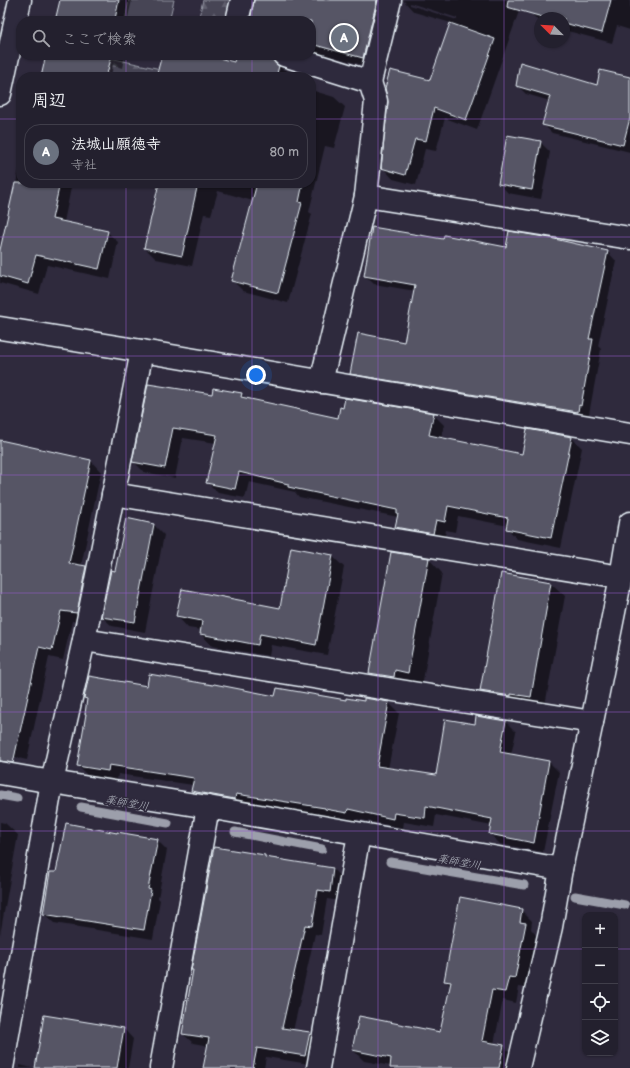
<!DOCTYPE html>
<html lang="ja">
<meta charset="utf-8">
<style>
:root{--surface:#23202e;--page:#2b2836;--text:#f1f3f6;--muted:#a3a3aa;--line:#403e4a;--accent:#2563eb}
body{margin:0;font-family:"Balsamiq Sans","Klee One",sans-serif;background:var(--page);color:var(--text)}
.controls{position:absolute;right:12px;bottom:12px;display:grid;overflow:hidden;border-radius:8px;box-shadow:0 1px 3px #0004}
.controls button{width:36px;height:36px;display:grid;place-items:center;padding:0;border:0;border-bottom:1px solid var(--line);background:var(--surface);color:var(--text);font:20px sans-serif}
.compass{position:absolute;left:534px;top:12px;width:36px;height:36px;border-radius:50%;background:var(--surface);box-shadow:0 1px 3px #0004;rotate:294deg}
.you{position:absolute;left:256px;top:375px;width:14px;height:14px;margin:-10px;border:3px solid #fff;border-radius:50%;background:#1a73e8;box-shadow:0 0 0 6px #1a73e833}
.badge{display:grid;place-items:center;width:26px;height:26px;border-radius:50%;background:var(--accent);color:#fff;font-size:13px;font-weight:700}
.pin{position:absolute;translate:-50% -50%;border:2px solid #fff;box-shadow:0 1px 4px #0006}
.list{margin:0;padding:0;list-style:none}
h2{display:flex;justify-content:space-between;align-items:center;height:52px;margin:0;padding:0 16px;font-size:17px}
h2 small{font-size:13px;font-weight:400;color:var(--muted)}
.list li{display:grid;grid-template-columns:26px 1fr auto;gap:12px;align-items:center;box-sizing:border-box;height:56px;margin:0 8px 8px;padding:0 8px;border:1px solid var(--line);border-radius:16px}
.list b{display:block;font-size:15px;white-space:nowrap}
.list p{margin:0;font-size:13px;white-space:nowrap;color:var(--muted)}
.list em{font-size:13px;font-style:normal;color:var(--muted)}
.icon{flex:none;width:22px;height:22px;fill:none;stroke:currentColor;stroke-width:2;stroke-linecap:round;stroke-linejoin:round}
.map{position:relative;flex:none;width:630px;height:1068px;overflow:hidden}
.search{position:absolute;background:var(--surface);box-shadow:0 1px 3px #0004;left:16px;top:16px;width:300px;height:44px;display:flex;align-items:center;gap:10px;box-sizing:border-box;padding:0 14px;border-radius:16px;color:var(--muted);font-size:15px}
.panel{position:absolute;background:var(--surface);box-shadow:0 1px 3px #0004;left:16px;top:72px;width:300px;height:116px;border-radius:16px}
.map>svg:first-child{display:block}
.forest{fill:url(#forest-firs);stroke:#979aa6}
.garden{fill:#464455;stroke:#979aa6}
.shadow{fill:#0007;fill-rule:evenodd}
.lines{fill:none;stroke-linecap:round;stroke-linejoin:round}
.stream{stroke:#9c9fab;stroke-width:9}
.building{fill:#575565;stroke:#e8f1f8}
.minor-casing{stroke:#e8f1f8;stroke-width:25}
.tertiary-casing{stroke:#e8f1f8;stroke-width:25}
.minor{stroke:#2f2a3d;stroke-width:22}
.tertiary{stroke:#2f2a3d;stroke-width:22}
.grid{fill:none;stroke:#965dcd;stroke-width:1;stroke-opacity:0.55}
.labels{text-anchor:middle;dominant-baseline:central;stroke-width:3.5;stroke-linejoin:round;paint-order:stroke}
.water-label{font-size:11px;font-style:italic;fill:#afb4be;stroke:#2f2a3d}
</style>
<div class="map">
<svg width="630" height="1068" viewBox="0 0 630 1068">
<defs>
<pattern id="forest-firs" width="22" height="20" patternUnits="userSpaceOnUse"><rect width="22" height="20" fill="#464455"/><path d="M5 1l3.5 6h-7zM16 11l3.5 6h-7z" fill="#615f6e"/></pattern>
</defs>
<rect width="100%" height="100%" fill="#2f2a3d"/>
<filter id="ink" filterUnits="userSpaceOnUse"><feTurbulence type="fractalNoise" baseFrequency=".025" numOctaves="2"/><feDisplacementMap in="SourceGraphic" scale="8" xChannelSelector="R" yChannelSelector="G"/><feConvolveMatrix kernelMatrix="1 2 1 2 8 2 1 2 1" color-interpolation-filters="sRGB"/></filter>
<g filter="url(#ink)">
<g class="forest">
<polygon points="203,0 234,0 230,16 216,21 198,21"/>
<polygon points="105,57 170,71 169,77 100,77"/>
</g>
<polygon class="garden" points="129,0 174,0 169,21 125,21"/>
<g class="shadow">
<polygon points="61,0 132,0 127,21 56,21"/>
<polygon points="255,0 395,0 374,68 319,53 317,59 311,55 311,21 251,21"/>
<path d="M403 0H523L477 130 445 118 436 151 425 149 416 185 393 179 383 168 431 82 451 23 414 12ZM410 3 457 18V20L410 5Z"/>
<polygon points="533,0 630,0 630,30 617,26 612,43 564,30 564,18 540,18 540,23 531,13"/>
<polygon points="47,55 125,55 122,68 113,65 111,77 49,77"/>
<polygon points="181,55 203,55 235,63 237,55 288,55 282,62 282,69 299,74 302,77 176,77"/>
<polygon points="630,78 630,152 552,133 543,124 550,101 526,94 517,85 597,86"/>
<polygon points="311,90 334,97 345,107 334,148 325,146 309,212 312,214 288,303 243,291 232,280 253,201 218,191 211,215 204,214 192,266 156,259 145,248 158,188 157,187 141,183 311,183"/>
<polygon points="540,142 550,152 541,199 508,193 499,183"/>
<polygon points="21,161 21,183 72,183 64,222 107,232 118,242 110,279 47,265 39,294 0,283 0,250 1,250"/>
<polygon points="507,249 608,252 616,261 598,346 601,349 589,414 588,414 586,421 360,382 351,373 405,343 415,291 374,284 365,276"/>
<polygon points="149,385 213,395 241,394 246,399 339,419 433,414 444,425 441,438 522,455 528,430 572,438 582,448 561,548 517,539 507,528 508,526 458,516 455,532 446,530 444,543 407,537 396,527 398,517 299,497 295,492 249,482 245,498 218,493 207,482 216,443 183,438 175,478 144,472 134,462"/>
<polygon points="0,441 91,461 101,472 81,566 86,567 96,577 87,623 72,621 63,660 49,657 27,760 0,754"/>
<polygon points="126,520 154,525 164,535 145,632 112,626 102,617 116,572"/>
<polygon points="332,556 344,567 327,655 271,645 269,656 212,646 201,634 201,630 188,628 177,616 281,609"/>
<polygon points="429,559 442,573 422,686 384,687 370,673"/>
<polygon points="551,583 565,596 544,711 495,705 482,691"/>
<polygon points="148,687 276,697 365,703 365,699 389,703 399,713 388,769 437,776 475,725 506,722 516,732 511,755 549,762 559,772 543,852 500,844 490,834 492,826 436,815 434,827 404,822 403,828 357,819 356,822 336,819 334,817 245,803 202,801 192,791 193,785 118,774 117,781 88,776 78,766 88,701 85,698"/>
<polygon points="0,822 5,823 18,835 0,935"/>
<polygon points="157,840 167,850 158,898 160,900 153,939 54,923 44,914 57,874"/>
<polygon points="265,856 267,859 333,869 342,879 339,901 327,899 321,935 315,934 293,1031 309,1033 319,1043 315,1065 266,1057 264,1068 204,1068 209,1046 193,1043 183,1034 194,971 192,970"/>
<polygon points="521,910 532,921 531,929 536,935 526,988 519,987 516,1003 503,1000 494,1044 503,1046 514,1056 512,1068 391,1068 391,1066 364,1061 353,1050 441,1033 451,986 445,980"/>
<polygon points="124,1029 133,1039 128,1068 36,1068"/>
<polygon points="20,1065 32,1068 20,1068"/>
</g>
<g class="lines">
<g class="stream">
<polyline points="0,795 17,798"/>
<polyline points="81,807 168,823"/>
<polyline points="235,832 322,849"/>
<polyline points="390,862 524,885"/>
<polyline points="575,896 625,905"/>
</g>
</g>
<g class="building">
<polygon points="60,0 119,0 115,19 121,20 120,21 55,21"/>
<polygon points="254,0 377,0 363,58 311,44 311,21 250,21"/>
<polygon points="508,0 611,0 602,33 564,23 564,18 546,18 507,7"/>
<polygon points="450,23 495,39 466,120 434,108 426,141 415,139 405,175 381,168 388,102 385,88 390,70 430,80"/>
<polygon points="46,55 112,55 106,77 41,77"/>
<polygon points="162,55 207,55 234,62 236,55 272,55 272,58 275,63 279,66 276,77 156,77"/>
<polygon points="520,62 597,85 600,70 630,77 630,118 623,145 542,125 550,96 516,86"/>
<polygon points="507,135 541,141 532,190 498,184"/>
<polygon points="15,183 60,183 52,219 108,231 99,269 36,255 28,284 0,276 0,250"/>
<polygon points="159,183 198,183 182,256 144,248"/>
<polygon points="257,183 303,183 299,202 302,203 278,293 231,281"/>
<polygon points="372,227 443,239 444,235 506,247 509,231 550,238 608,251 589,339 593,339 581,406 579,405 578,412 350,374 358,333 404,342 415,285 364,276"/>
<polygon points="148,384 212,394 213,388 242,393 241,397 338,418 340,407 343,408 345,398 434,413 429,435 522,454 527,429 572,437 551,538 506,529 508,518 448,506 445,522 436,520 433,534 395,527 398,514 397,514 397,510 288,487 288,484 239,472 235,489 206,483 217,435 173,428 165,468 132,462"/>
<polygon points="0,440 91,460 69,563 86,566 77,613 61,611 52,650 39,647 13,763 0,761"/>
<polygon points="126,518 154,524 135,622 101,617 111,570 115,571"/>
<polygon points="291,547 333,555 316,645 260,634 258,645 200,634 202,621 176,616 182,589 280,608"/>
<polygon points="391,552 429,558 408,673 395,670 394,677 369,673"/>
<polygon points="501,573 551,582 531,697 511,694 511,696 480,691"/>
<polygon points="149,674 213,685 214,684 275,696 277,688 346,700 346,698 364,701 364,698 389,702 377,766 436,775 445,719 475,724 476,716 506,721 500,752 549,761 534,843 489,834 492,819 426,806 425,818 394,813 393,819 348,809 347,813 325,809 325,808 236,794 235,799 191,791 194,778 109,765 108,771 77,766 86,714 85,714 87,699 84,698 89,676 147,686"/>
<polygon points="66,823 117,833 117,832 158,839 148,889 151,890 144,930 43,914 50,872 56,872"/>
<polygon points="214,847 265,855 265,857 333,868 330,892 318,890 312,926 305,925 282,1028 310,1032 305,1056 257,1048 253,1068 203,1068 209,1038 182,1034 193,970 191,970"/>
<polygon points="460,897 522,909 520,922 526,923 515,978 509,977 505,992 492,990 482,1041 504,1045 499,1068 390,1068 391,1058 352,1050 359,1016 440,1032 451,982 444,981"/>
<polygon points="44,1015 124,1028 117,1068 35,1068"/>
</g>
<g class="lines">
<defs>
<g id="minor">
<polyline points="237,21 242,0"/>
<polyline points="284,55 370,82 376,101 366,196 630,238"/>
<polyline points="370,82 390,0"/>
<polyline points="0,328 142,351 630,434"/>
<polyline points="321,382 366,196"/>
<polyline points="113,494 621,577"/>
<polyline points="84,640 592,722"/>
<polyline points="0,773 52,782 208,807 561,869"/>
<polyline points="2,1068 52,782 84,640 142,351"/>
<polyline points="161,1068 208,807"/>
<polyline points="318,1068 359,834"/>
<polyline points="518,1068 551,927 561,869 592,722 621,577 630,523"/>
</g>
<polyline id="tertiary" points="0,94 20,0"/>
</defs>
<use href="#minor" class="minor-casing"/>
<use href="#tertiary" class="tertiary-casing"/>
<use href="#minor" class="minor"/>
<use href="#tertiary" class="tertiary"/>
</g>
</g>
<path class="grid" d="M126 0V21M252 0V21M378 0V1068M504 0V1068M126 55V77M252 55V77M0 119H21M311 119H630M126 183V1068M252 183V1068M0 237H630M0 356H630M0 475H630M0 593H630M0 712H630M0 831H630M0 949H585M615 949H630"/>
<g class="labels">
<g class="water-label">
<text transform="translate(127 803) rotate(10)">薬師堂川</text>
<text transform="translate(459 862) rotate(10)">薬師堂川</text>
</g>
</g>
</svg>
<div class="controls">
<button>+</button>
<button>−</button>
<button><svg class="icon" aria-label="locate" viewBox="0 0 24 24"><circle cx="12" cy="12" r="6"/><path d="M12 2v4M12 18v4M2 12h4M18 12h4"/></svg></button>
<button><svg class="icon" aria-label="layers" viewBox="0 0 24 24"><path d="M12 4l9 5-9 5-9-5zM3 14l9 5 9-5"/></svg></button>
</div>
<svg class="compass" viewBox="-18 -18 36 36"><path d="M0-13l5 13h-10z" fill="#e53935"/><path d="M0 13l5-13h-10z" fill="#a3a3aa"/></svg>
<div class="you"></div>
<div class="pin badge" style="left:344px;top:38px;background:#6b7280">A</div>
<div class="search"><svg class="icon" aria-label="search" viewBox="0 0 24 24"><circle cx="10" cy="10" r="6"/><path d="M15 15l6 6"/></svg>ここで検索</div>
<section class="panel">
<h2>周辺<small></small></h2>
<ul class="list">
<li><span class="badge" style="background:#6b7280">A</span><div><b>法城山願徳寺</b><p>寺社</p></div><em>80 m</em></li>
</ul>
</section>
</div>
